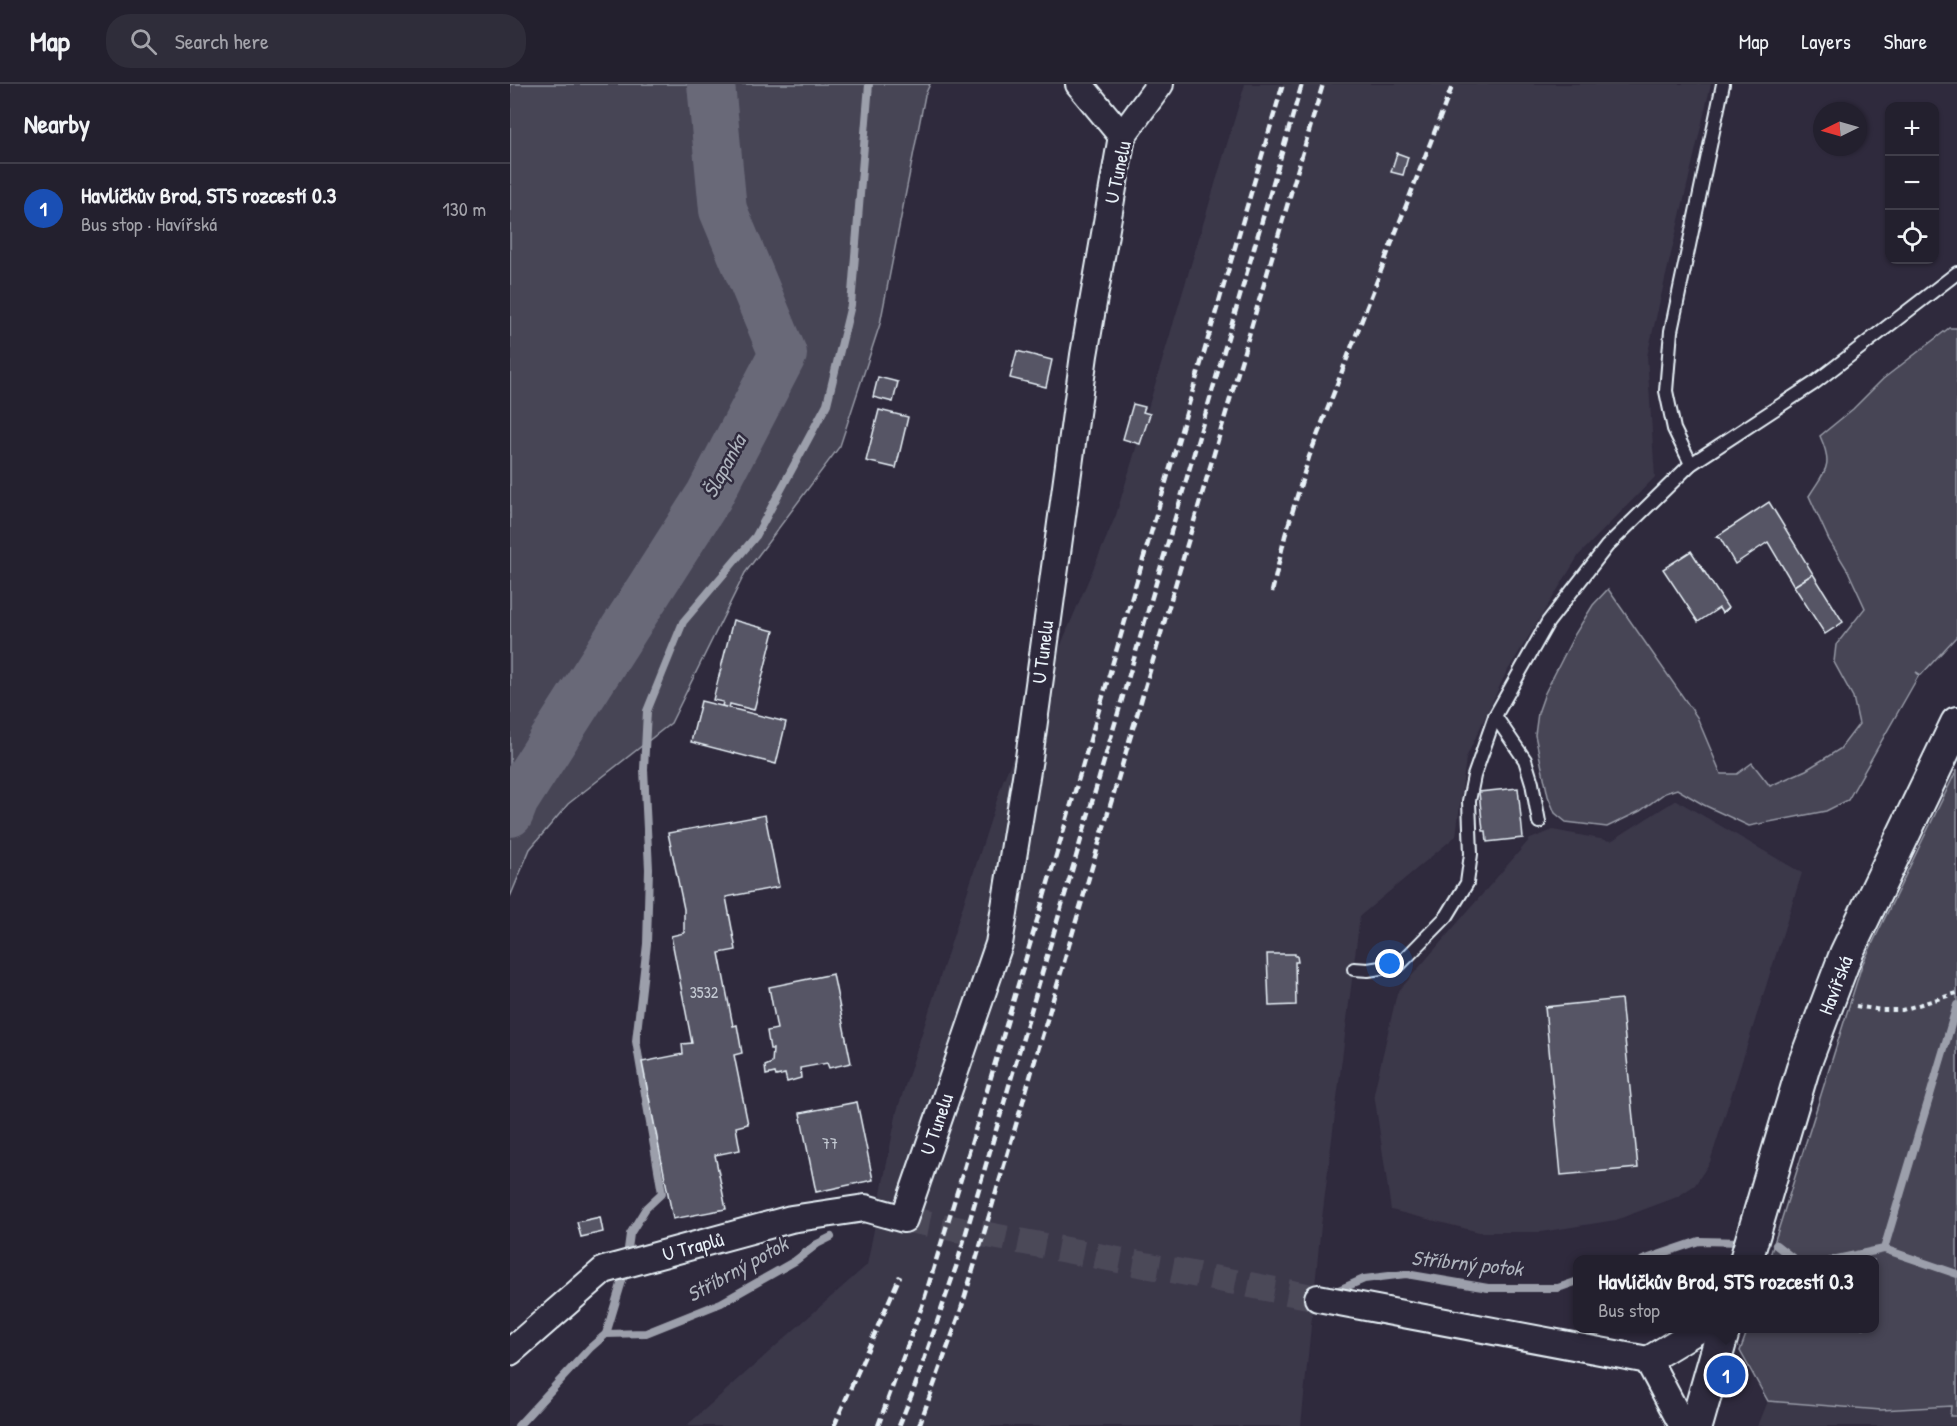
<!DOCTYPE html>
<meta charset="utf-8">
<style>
:root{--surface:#23202e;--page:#2f2d3a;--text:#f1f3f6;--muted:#a3a3aa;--line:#403e4a;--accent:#ff9aa2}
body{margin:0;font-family:"Patrick Hand",sans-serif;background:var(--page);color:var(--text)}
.controls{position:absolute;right:18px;top:18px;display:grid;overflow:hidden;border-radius:12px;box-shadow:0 2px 4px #0004}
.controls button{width:54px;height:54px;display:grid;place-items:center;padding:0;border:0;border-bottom:2px solid var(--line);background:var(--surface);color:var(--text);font:30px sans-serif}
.compass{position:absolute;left:1303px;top:18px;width:54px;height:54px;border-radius:50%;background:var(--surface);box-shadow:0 2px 4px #0004;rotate:265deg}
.you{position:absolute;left:880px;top:880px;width:21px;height:21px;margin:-15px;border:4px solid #fff;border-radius:50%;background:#1a73e8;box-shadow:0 0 0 9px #1a73e833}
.badge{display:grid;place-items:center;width:39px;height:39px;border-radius:50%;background:var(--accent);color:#fff;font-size:20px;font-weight:700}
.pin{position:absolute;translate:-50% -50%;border:3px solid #fff;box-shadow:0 2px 6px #0006}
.popup{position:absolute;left:1063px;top:1171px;width:306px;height:78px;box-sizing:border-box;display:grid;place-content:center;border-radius:12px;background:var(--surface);filter:drop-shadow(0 2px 4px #0005);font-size:20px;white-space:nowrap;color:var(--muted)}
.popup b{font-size:22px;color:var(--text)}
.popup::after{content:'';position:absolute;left:50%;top:100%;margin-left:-12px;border:12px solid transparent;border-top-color:var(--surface)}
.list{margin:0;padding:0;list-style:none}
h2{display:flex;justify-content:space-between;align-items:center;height:78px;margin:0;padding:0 24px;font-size:26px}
h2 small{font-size:20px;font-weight:400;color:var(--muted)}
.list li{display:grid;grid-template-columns:39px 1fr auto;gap:18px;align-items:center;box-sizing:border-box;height:90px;padding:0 24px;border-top:2px solid var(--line)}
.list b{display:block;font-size:22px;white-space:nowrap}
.list p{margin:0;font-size:20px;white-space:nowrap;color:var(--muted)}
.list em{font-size:20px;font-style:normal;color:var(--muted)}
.icon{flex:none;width:33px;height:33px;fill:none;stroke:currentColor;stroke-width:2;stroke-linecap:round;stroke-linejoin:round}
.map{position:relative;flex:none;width:1447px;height:1342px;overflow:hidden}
header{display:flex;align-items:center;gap:36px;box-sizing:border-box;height:84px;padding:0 30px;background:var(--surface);border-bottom:2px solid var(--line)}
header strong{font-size:28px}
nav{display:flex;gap:33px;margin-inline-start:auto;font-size:21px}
.search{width:420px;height:54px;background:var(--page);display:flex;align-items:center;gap:15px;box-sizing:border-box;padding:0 21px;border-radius:24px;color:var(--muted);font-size:22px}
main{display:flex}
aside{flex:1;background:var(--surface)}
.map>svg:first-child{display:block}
.built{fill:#3b3749}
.green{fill:#464455;stroke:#979aa6;stroke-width:1.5}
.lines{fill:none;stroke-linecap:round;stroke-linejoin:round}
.stream{stroke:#9c9fab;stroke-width:8}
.river{stroke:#696978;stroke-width:48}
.building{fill:#575565;stroke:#e8f1f8;stroke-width:1.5}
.minor-tunnel{stroke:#4b4859;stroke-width:26;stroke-dasharray:26 13;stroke-linecap:butt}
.service-casing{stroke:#e8f1f8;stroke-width:16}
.minor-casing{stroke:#e8f1f8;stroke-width:30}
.tertiary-casing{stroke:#e8f1f8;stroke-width:36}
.path{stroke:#e8f1f8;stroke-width:4;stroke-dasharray:4.5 4.5;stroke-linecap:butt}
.service{stroke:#2f2a3d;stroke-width:12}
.minor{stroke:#2f2a3d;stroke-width:26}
.tertiary{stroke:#2f2a3d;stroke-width:32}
.rail{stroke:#e8f1f8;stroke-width:4.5;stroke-dasharray:9 4.5;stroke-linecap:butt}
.labels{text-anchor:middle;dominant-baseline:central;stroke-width:5;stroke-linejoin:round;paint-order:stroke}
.number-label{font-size:16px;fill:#c4cad3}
.street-label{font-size:20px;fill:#e8f1f8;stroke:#2f2a3d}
.water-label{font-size:21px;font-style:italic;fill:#afb4be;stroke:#2f2a3d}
</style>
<header>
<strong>Map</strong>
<div class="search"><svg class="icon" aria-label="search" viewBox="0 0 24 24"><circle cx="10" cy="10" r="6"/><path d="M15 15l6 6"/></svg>Search here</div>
<nav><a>Map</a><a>Layers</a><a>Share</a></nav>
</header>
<main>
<aside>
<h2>Nearby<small></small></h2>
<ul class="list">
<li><span class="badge" style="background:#1a4fb4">1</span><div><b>Havlíčkův Brod, STS rozcestí 0.3</b><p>Bus stop · Havířská</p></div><em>130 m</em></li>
</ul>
</aside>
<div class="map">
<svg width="1447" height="1342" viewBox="0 0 1447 1342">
<rect width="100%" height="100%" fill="#2f2a3d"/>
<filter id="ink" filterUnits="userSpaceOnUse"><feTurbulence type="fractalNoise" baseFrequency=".0167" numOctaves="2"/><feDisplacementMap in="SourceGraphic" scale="12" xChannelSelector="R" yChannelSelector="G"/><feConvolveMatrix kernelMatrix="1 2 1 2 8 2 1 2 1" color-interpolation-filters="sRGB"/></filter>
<g filter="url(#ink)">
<g class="built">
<polygon points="735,0 1201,0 1137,272 1145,393 1069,471 995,591 956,674 946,752 850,832 811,1142 791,1342 176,1342 357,1181 387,1027 493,697 606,431"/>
<polygon points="1166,716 1292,789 1200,1078 1185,1101 1167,1113 1106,1136 1031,1148 969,1148 881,1126 864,1009 887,909 1020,755 1043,746 1101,757"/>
<polygon points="1258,1317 1371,1326 1442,1322 1440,1331 1447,1332 1447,1342 1248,1342"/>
</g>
<g class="green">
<polygon points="0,0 420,0 415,11 370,240 330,362 235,489 161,639 58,720 20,765 0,813"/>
<path d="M1439 244H1447V552L1411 591 1406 588 1409 591 1338 716 1316 727 1239 742 1194 721 1167 705 1155 709 1130 727 1097 743 1056 738 1045 729 1038 712 1025 651 1028 629 1035 609 1065 550 1083 521 1098 505 1187 633 1211 690H1227L1242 679 1260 702 1296 686 1330 665 1349 640 1343 613 1324 578 1326 561 1355 524 1338 487 1319 456 1299 412C1315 386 1324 383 1310 352L1343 325 1373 295Z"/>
<polygon points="1447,685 1447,1332 1440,1332 1441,1322 1371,1326 1258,1317 1230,1267 1238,1245 1364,1244 1364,1176 1259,1175 1352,881"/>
</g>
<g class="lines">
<g class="stream">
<polyline points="1266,1161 1285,1176"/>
<polyline points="1374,1165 1447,921"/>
<polyline points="1133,1176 1189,1157 1233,1158"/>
<polyline points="1322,1176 1374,1165 1447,1190"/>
<polyline points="822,1209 854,1195 896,1190 978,1204 1048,1204 1068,1197"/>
<polyline points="96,1250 115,1187 120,1150 136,1124 152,1109 126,957 137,860 139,785 134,685 137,627 173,538 246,452 317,320 341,221 359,0"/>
<polyline points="8,1342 80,1264 96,1250 136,1249 211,1219 285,1177 307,1160 321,1153"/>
</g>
<polyline class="river" points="0,729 5,716 199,412 273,270 213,126 201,0"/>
</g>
<g class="building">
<polygon points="887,69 898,73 893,91 881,88"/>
<polygon points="507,267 542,276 536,303 500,294"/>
<polygon points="368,293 388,298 383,318 363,313"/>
<polygon points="623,320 635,323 633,328 640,330 630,360 613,355"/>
<polygon points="369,326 398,333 386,384 356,377"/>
<polygon points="1259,418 1303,490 1284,502 1258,458 1225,480 1210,454 1206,453"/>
<polygon points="1181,467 1218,524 1212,529 1209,524 1188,538 1153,485"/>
<polygon points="1303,490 1333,538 1315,550 1284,502"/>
<polygon points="223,536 264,547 244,626 220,620 219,624 212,622 213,618 203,616"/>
<polygon points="191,617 276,638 266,680 181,658"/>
<polygon points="1008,704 1013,754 977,758 976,747 973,747 969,708"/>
<polygon points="255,731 269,803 216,813 226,866 209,869 223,942 227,941 232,969 224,971 238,1040 226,1043 230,1066 205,1071 216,1125 163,1135 132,978 173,970 172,960 182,959 161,852 174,849 174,825 158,749"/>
<polygon points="757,870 785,870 785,872 787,872 788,878 785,878 786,921 759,922"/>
<polygon points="323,890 341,979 319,984 317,979 290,984 291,994 277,998 275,990 266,992 265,989 256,991 255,982 262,979 263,965 260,965 257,947 267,945 259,903"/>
<polygon points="1111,915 1128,1084 1051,1091 1035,923"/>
<polygon points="347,1018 363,1096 306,1108 290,1029"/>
<polygon points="90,1133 93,1148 71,1153 67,1138"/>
</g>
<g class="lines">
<polyline class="minor-tunnel" points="394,1135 808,1214"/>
<defs>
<g id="service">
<polyline points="1181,380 1164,345 1156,307 1161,247 1213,0"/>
<polyline points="985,632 1015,676 1022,699 1029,738"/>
<polyline points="844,885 858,886 889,881 937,832 957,799 961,770 959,717 964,692 985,632 1038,538 1097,462 1181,380 1303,300 1447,189"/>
</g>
<g id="minor">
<polyline points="569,0 612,52"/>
<polyline points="808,1214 1138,1276 1191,1244"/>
<polyline points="0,1268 94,1186 281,1135 355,1124 394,1135 489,860 519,674 574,271 612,52 650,0"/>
<polyline points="1138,1276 1173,1342"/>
</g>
<g id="tertiary">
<polyline points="1236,1176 1294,981 1336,870 1447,639"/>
<polyline points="1186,1342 1214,1244"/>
</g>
</defs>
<use href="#service" class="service-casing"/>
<use href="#minor" class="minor-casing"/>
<use href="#tertiary" class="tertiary-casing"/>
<polyline class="path" points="1346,922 1371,926 1392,926 1447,909"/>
<use href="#service" class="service"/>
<use href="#minor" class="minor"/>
<use href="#tertiary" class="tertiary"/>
<g class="rail">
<polyline points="762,508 775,452 799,373 943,0"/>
<polyline points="324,1342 390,1192"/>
<polyline points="368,1342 412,1222 448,1105 773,0"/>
<polyline points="389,1342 405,1302 446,1183 792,0"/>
<polyline points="409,1342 449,1232 472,1156 813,0"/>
</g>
</g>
</g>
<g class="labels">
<g class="number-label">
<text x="194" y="908">3532</text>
<text x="320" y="1059">77</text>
</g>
<g class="street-label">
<text transform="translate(607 88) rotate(-78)">U Tunelu</text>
<text transform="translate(532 568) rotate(-83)">U Tunelu</text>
<text transform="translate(1325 901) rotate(-69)">Havířská</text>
<text transform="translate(426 1040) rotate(-71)">U Tunelu</text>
<text transform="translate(183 1162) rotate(-15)">U Traplů</text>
</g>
<g class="water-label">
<text transform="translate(214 382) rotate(-62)">Šlapanka</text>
<text transform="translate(957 1179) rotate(6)">Stříbrný potok</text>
<text transform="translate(227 1185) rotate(-29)">Stříbrný potok</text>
</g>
</g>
</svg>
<div class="controls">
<button>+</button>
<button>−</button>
<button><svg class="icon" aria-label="locate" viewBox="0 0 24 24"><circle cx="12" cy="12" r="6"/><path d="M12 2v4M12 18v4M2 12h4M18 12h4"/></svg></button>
</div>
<svg class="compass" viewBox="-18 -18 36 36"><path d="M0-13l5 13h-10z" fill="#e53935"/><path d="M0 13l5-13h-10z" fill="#a3a3aa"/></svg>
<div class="you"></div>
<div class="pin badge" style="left:1216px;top:1291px;background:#1a4fb4">1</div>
<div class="popup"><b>Havlíčkův Brod, STS rozcestí 0.3</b>Bus stop</div>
</div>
</main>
